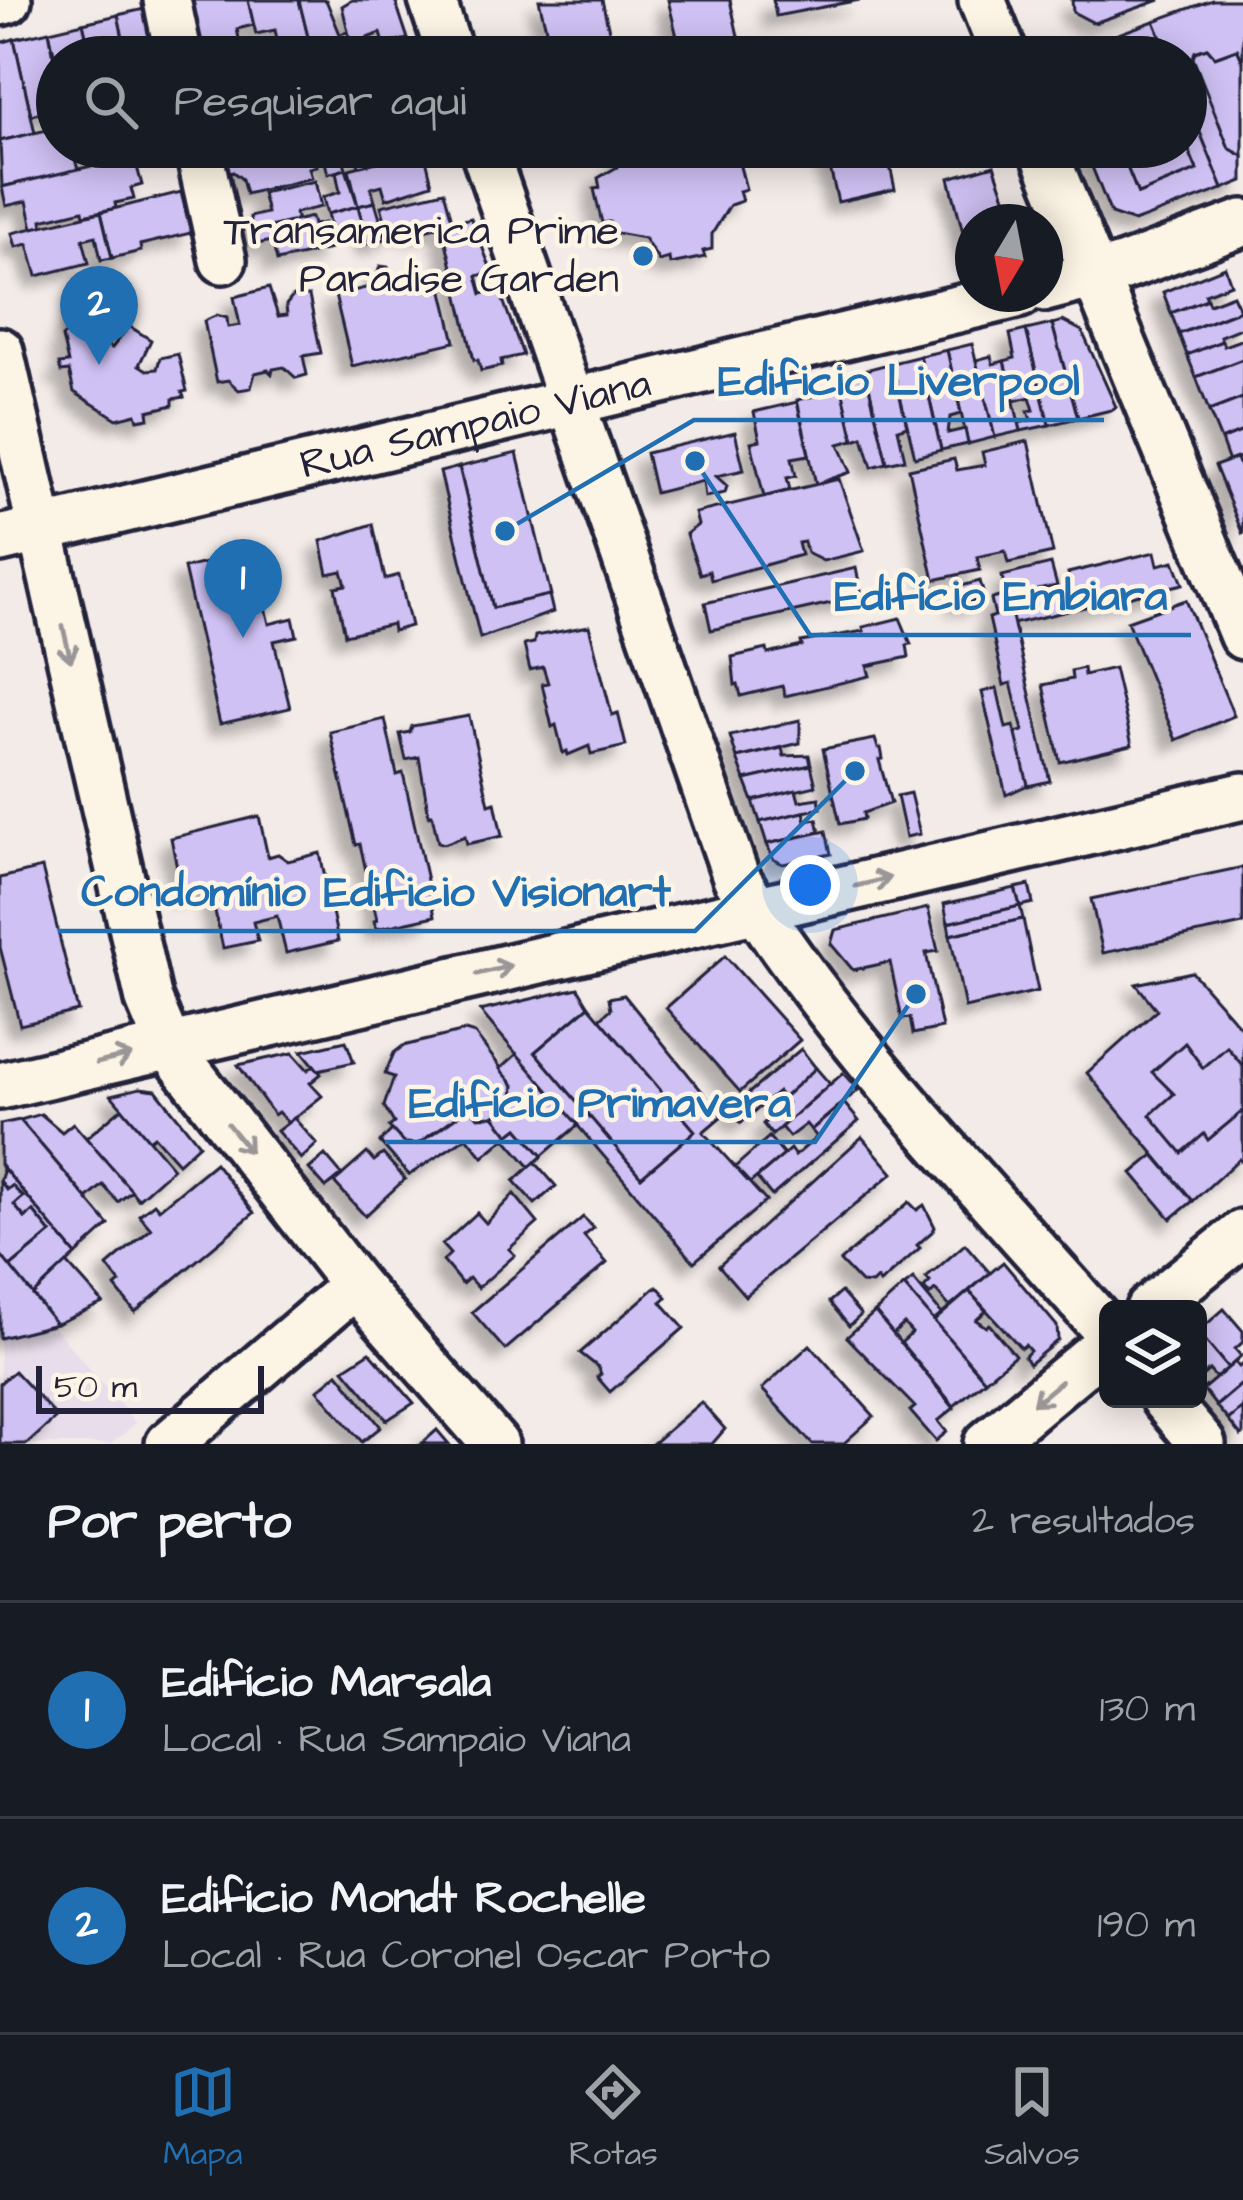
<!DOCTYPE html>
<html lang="pt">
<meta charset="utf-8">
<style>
:root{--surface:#171b24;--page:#20242c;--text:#f1f3f6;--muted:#9ea1a6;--line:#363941;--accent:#1f6fb2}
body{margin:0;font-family:"Architects Daughter",sans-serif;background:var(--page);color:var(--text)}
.controls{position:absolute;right:36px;bottom:36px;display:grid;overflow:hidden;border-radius:18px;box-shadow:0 6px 30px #0003}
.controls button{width:108px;height:108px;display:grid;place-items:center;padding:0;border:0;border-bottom:3px solid var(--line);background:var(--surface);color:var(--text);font:60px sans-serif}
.compass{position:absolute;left:955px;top:204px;width:108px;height:108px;border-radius:50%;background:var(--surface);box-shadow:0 6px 30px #0003;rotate:190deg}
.scale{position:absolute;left:36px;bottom:30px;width:228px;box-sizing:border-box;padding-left:12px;border:6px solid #22223b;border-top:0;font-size:33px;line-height:42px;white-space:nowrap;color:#22223b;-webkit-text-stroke:9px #fcf5e5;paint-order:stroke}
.you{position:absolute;left:810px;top:885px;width:42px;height:42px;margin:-30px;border:9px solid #fff;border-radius:50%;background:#1a73e8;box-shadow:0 0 0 18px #1a73e833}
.badge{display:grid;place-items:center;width:78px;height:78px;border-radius:50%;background:var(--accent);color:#fff;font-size:39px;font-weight:700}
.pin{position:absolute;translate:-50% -99px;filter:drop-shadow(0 3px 6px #0008)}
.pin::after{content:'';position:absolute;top:63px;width:42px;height:36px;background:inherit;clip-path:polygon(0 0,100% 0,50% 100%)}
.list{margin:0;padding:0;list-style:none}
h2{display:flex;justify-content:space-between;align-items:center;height:156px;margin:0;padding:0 48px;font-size:51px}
h2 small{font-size:39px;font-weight:400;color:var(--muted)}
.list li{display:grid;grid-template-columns:78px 1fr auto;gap:36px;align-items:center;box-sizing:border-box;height:216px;padding:0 48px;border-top:3px solid var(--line)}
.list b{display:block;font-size:45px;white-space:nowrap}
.list p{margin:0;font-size:39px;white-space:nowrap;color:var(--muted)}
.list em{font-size:39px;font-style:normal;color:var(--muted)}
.icon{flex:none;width:66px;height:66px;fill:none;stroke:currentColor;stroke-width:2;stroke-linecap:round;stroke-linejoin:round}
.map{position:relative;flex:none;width:1243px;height:1444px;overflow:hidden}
.search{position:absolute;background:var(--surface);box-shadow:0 6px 30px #0003;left:36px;right:36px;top:36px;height:132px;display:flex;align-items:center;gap:30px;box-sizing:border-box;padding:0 42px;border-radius:66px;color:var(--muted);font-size:45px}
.sheet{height:588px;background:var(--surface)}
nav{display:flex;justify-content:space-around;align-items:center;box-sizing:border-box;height:168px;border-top:3px solid var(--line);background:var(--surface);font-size:33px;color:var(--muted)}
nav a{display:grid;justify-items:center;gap:6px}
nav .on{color:var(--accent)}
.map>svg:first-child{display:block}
.built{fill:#e8deeb}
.building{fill:#cfc1f3;stroke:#22223b;stroke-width:3;filter:url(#shadow)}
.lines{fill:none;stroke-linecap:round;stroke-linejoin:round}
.minor-casing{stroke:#22223b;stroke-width:54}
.minor{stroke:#fcf5e5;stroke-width:45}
.oneway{stroke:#9a9698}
.poi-dot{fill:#1f6fb2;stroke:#fcf5e5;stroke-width:4.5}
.labels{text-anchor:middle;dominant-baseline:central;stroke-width:9;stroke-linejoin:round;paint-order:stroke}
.poi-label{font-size:42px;fill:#22223b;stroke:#fcf5e5;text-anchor:end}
.street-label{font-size:42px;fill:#22223b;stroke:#fcf5e5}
.leader{fill:none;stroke:#1f6fb2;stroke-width:4.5}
.callout-dot{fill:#1f6fb2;stroke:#fcf5e5;stroke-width:4.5}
.callout-label{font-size:45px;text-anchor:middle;font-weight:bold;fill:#1f6fb2;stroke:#fcf5e5;stroke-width:9;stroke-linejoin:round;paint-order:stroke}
</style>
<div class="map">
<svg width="1243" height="1444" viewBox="0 0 1243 1444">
<defs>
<filter id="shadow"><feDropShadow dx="-11" dy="11" stdDeviation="6" flood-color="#0004"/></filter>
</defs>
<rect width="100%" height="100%" fill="#f3ebe8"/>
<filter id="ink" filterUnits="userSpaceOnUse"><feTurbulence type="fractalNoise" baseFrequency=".00833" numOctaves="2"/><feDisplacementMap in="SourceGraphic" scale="24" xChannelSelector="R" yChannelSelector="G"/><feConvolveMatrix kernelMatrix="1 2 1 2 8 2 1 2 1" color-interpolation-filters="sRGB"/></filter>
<g filter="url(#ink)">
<polygon class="built" points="52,1325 136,1423 111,1444 0,1444 0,1339"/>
<g class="building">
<polygon points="192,0 248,0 254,25 237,29 242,53 259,49 261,57 203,57"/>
<polygon points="248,0 299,0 313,57 281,57 275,30 256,34"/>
<polygon points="299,0 326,0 340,34 348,32 353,52 313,57"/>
<polygon points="352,0 395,0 408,39 384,44 381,33 367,38 370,48 353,52 342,6"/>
<polygon points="539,0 602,0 615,57 553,57"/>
<polygon points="668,0 730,0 740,45 682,57"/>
<polygon points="773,0 860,0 776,16"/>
<polygon points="1072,0 1160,0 1094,23 1073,12"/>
<polygon points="1212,0 1241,0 1243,6 1243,62 1237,49 1215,57 1207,48 1195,52 1193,58 1229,148 1243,156 1243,181 1223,189 1186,98 1186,57 1169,57 1154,21"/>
<polygon points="153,7 164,57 137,54 127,57 118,15"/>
<polygon points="118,15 127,57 91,57 83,23"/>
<polygon points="1154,21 1169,57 1151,57 1144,42 1114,54 1107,38"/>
<polygon points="83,23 91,57 57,57 57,67 49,31"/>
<polygon points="49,31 57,74 49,76 51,87 44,89 49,111 31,115 14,39"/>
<polygon points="14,39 35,133 0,141 0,43"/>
<polygon points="1144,42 1151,57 1106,57 1114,54"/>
<polygon points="380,45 383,57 330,57 353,52"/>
<polygon points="1207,48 1215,57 1237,49 1243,62 1243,156 1229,148 1193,58 1195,52"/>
<polygon points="57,97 57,128 55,128 48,99"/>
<polygon points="1186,98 1223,189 1134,222 1111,214 1084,147 1119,147 1138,194 1197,170 1186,144"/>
<polygon points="55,128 57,147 77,147 79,154 74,155 78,170 2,187 0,141"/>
<polygon points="1186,144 1197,170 1138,194 1119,147 1186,147"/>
<polygon points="86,147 157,147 91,167"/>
<polygon points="238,147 268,147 268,149 240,156"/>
<polygon points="304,147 341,147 346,169 328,174 323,154 315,155 317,166 309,168 312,178 246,194 242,179 233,172 227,174 224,160 266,150 268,160 298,156 306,154"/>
<polygon points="354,147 438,147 359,166"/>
<polygon points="626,147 730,147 731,156 737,155 746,189 739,191 742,201 730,205 712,234 712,249 703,251 705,257 670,264 669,258 659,261 644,238 611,232 609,222 602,223 594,189 600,188 598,178 617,167"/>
<polygon points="825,147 886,147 895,189 838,202"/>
<polygon points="424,150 432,184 386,199 382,185 371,188 375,202 358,206 349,169"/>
<polygon points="117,160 119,167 136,163 142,185 131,188 134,199 115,203 116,208 84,215 83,210 42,220 43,226 33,228 27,201 6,206 2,187"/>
<polygon points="994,165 1014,222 973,222 972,267 949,178"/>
<polygon points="346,169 358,206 327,214 323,197 340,192 336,172"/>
<polygon points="315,181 321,207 295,213 297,221 253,231 250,217 267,213 262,193"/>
<polygon points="444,191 453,223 412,233 410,223 396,227 397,232 389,234 381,206"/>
<polygon points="181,192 191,233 140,245 141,251 112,258 101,212"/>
<polygon points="375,202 386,239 367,244 358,206"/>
<polygon points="358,206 362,222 331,229 327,214"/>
<polygon points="101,212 112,258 101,260 96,236 83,239 89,263 37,276 28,244 16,247 12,233"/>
<polygon points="311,217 313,225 324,223 330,249 277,261 272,241 257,244 253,231"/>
<polygon points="471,218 492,272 477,276 482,294 499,289 523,355 501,360 502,366 481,371 478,360 474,360 442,225"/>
<polygon points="380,266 388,267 390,275 398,280 438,270 455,342 352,366 335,295 374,286"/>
<polygon points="1225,267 1231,284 1205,294 1207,299 1171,313 1163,292"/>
<polygon points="269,288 278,316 287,315 286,305 293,296 309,296 321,353 303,356 307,375 296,378 284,367 273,369 272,374 268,370 255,373 251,388 239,390 228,380 217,382 204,321 217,315 227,318 228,327 240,325 234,297"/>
<polygon points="1233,295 1240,310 1179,334 1171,313 1207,299 1209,304"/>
<polygon points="106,309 110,327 102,334 104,343 112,348 129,326 151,340 139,365 147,370 157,369 160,358 178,354 187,391 182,392 184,397 173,399 173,405 148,411 149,418 138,420 136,414 117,419 74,392 69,371 61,372 59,364 68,363 62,337 67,333 65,323 70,323 68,317"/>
<polygon points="1243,309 1243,327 1220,336 1222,341 1187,355 1179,334"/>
<polygon points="1063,321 1082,331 1116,407 1111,410 1078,418 1052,324"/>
<polygon points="1052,324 1078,418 1049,425 1026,330"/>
<polygon points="1026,330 1049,425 1021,431 1019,423 1031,420 1028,411 1034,410 1030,397 1014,401 1004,361 1015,358 1010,334"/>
<polygon points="1243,339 1243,359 1196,377 1187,355 1222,341 1224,346"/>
<polygon points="972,344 995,437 968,444 947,350"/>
<polygon points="947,350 961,414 950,417 948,433 965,429 968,444 941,450 920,356"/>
<polygon points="920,356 941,450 915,457 892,363"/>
<polygon points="991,356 993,364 1004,361 1021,431 995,437 976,360"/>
<polygon points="1243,359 1243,398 1209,411 1196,377"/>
<polygon points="892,363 907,426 898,429 905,459 887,463 865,370"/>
<polygon points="865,370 887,463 872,467 863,437 854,440 842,390 853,388 850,374"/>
<polygon points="842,389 854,440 839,444 851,472 816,484 797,400"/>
<polygon points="1243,398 1243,431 1221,440 1209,411"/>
<polygon points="797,402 809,455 792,458 796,476 787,478 790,490 764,497 751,442 760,440 754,412"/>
<polygon points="1243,431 1243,456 1229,462 1221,440"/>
<polygon points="735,432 744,470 716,476 727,486 725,493 705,497 703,481 655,493 646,453"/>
<polygon points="1028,441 1053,553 1008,563 1005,551 977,557 980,570 934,580 909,469 954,459 957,470 985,465 982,452"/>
<polygon points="517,453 551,595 493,608 459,467"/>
<polygon points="1237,458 1243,476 1243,535 1215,466"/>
<polygon points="459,467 493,608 549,595 553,612 480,638 440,472"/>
<polygon points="839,479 864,551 823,561 807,553 804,542 798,543 801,555 711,580 709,571 700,574 686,534 698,525 695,513"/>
<polygon points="373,524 385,579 399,575 411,626 393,631 392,624 345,635 335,587 346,585 342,571 328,574 321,541"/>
<polygon points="252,552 269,624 293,618 297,636 274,641 290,708 220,724 184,568"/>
<polygon points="1155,552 1158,565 1174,561 1183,584 1013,624 1002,576 1051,564 1057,586 1033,591 1034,599 1071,590 1068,573"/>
<polygon points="856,568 862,596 711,630 705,603"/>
<polygon points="980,581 985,599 961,604 957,587"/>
<polygon points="1007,595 1050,781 1028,786 1015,733 1023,731 1011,683 1004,685 989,618 995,616 991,599"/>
<polygon points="1186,600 1234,716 1176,740 1127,621"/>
<polygon points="900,618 911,644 907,645 909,657 867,666 870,676 785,696 782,686 741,696 738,684 735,685 732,657 767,649 768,654 802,646 801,642 864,631 863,627"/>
<polygon points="589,626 612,715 618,713 626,746 591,754 589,746 568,755 567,751 563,753 556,725 552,727 542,684 548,683 543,667 530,670 524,645 534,643 535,636"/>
<polygon points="1083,668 1084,675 1114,668 1132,745 1060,762 1043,685 1072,679 1071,671"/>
<polygon points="997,688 1006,728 1014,726 1028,785 1006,795 982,692"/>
<polygon points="469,716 489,804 495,802 502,836 467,844 465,836 444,844 438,842 432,815 429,816 419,757 406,760 400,734 410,732 412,726"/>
<polygon points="385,719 397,775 403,773 435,916 376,929 374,921 377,920 360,844 356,845 330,732"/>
<polygon points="800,720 800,743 737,758 730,736"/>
<polygon points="875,739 878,748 881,748 883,759 879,760 891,803 863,813 864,819 840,824 823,749"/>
<polygon points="782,748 784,756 809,755 811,765 745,780 737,758"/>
<polygon points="811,765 816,786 753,801 745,780"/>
<polygon points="796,790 799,801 819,798 821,808 760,822 753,801"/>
<polygon points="910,793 920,834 906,837 897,796"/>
<polygon points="804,812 806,821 817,819 820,832 767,844 760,822"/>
<polygon points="259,816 268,857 278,854 288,861 320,853 338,941 286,953 277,916 253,922 258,941 223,948 210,888 182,893 171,838"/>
<polygon points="826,831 831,854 783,864 773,859 767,844"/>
<polygon points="1243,867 1243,924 1103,953 1091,899"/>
<polygon points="42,868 78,1011 20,1025 0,947 0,878"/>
<polygon points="1029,885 1033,903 1020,906 1015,888"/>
<polygon points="1015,888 1020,906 948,923 944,904"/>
<polygon points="1020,906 1023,919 950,935 948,923"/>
<polygon points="928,908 938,951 926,953 942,1028 913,1034 910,1018 902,1019 890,962 853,970 831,944 835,930"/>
<polygon points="1023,919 1038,991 965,1008 950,935"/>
<polygon points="725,956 800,1040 740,1092 666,1008"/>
<polygon points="1192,972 1243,1030 1243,1163 1239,1159 1193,1201 1087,1073 1157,1010 1136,984"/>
<polygon points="578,988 589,1006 535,1052 641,1177 695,1131 600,1019 611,1009 609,998 624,995 722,1116 703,1132 766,1201 694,1262 480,1011"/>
<polygon points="589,1006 695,1131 641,1177 535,1052"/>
<polygon points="465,1031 475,1034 514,1085 513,1101 493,1117 478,1117 470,1107 418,1144 404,1143 389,1127 394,1123 384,1106 394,1077 385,1074 394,1053 403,1046"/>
<polygon points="346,1041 354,1062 318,1070 302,1051"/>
<polygon points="1185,1043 1203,1068 1227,1047 1243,1066 1243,1111 1208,1140 1204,1134 1182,1153 1150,1115 1174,1094 1152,1072"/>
<polygon points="801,1049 816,1068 783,1098 778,1092 741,1123 730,1109"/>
<polygon points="293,1053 308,1070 314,1065 321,1074 310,1083 322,1096 288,1123 278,1112 274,1115 238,1065"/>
<polygon points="517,1054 578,1125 542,1156 518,1128 509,1135 494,1116 513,1101 514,1085 500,1069"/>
<polygon points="816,1068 830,1084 772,1135 763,1124 787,1103 783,1098"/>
<polygon points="843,1073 858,1090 811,1130 806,1124 789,1137 781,1127"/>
<polygon points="140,1088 156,1090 199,1144 178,1163 154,1136 149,1140 111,1095"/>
<polygon points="844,1103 859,1121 772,1196 757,1178 790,1149 795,1156 817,1137 811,1130"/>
<polygon points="470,1107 478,1117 494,1116 509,1135 483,1157 467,1137 409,1175 380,1142 392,1130 404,1143 418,1144"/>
<polygon points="122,1108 173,1168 138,1199 86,1138"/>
<polygon points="41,1114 62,1132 73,1123 132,1191 118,1202 103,1185 87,1199 20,1120"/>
<polygon points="294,1118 317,1144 301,1159 277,1131"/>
<polygon points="20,1120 109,1225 76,1255 0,1164 0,1124"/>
<polygon points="518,1128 542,1156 530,1167 505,1138"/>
<polygon points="769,1137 784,1155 750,1183 735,1167"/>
<polygon points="862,1137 893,1173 745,1296 719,1266"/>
<polygon points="367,1153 374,1161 383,1154 405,1179 365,1216 334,1182"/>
<polygon points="325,1155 342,1175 326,1188 309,1169"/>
<polygon points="1154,1155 1193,1201 1171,1219 1132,1173"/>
<polygon points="535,1162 556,1186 535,1204 514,1181"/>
<polygon points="215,1163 254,1213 135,1312 115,1287 120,1283 107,1266 151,1229 139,1215 154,1203 159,1209"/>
<polygon points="0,1164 76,1255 33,1295 10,1267 51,1233 33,1211 25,1218 14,1205 23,1197 12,1186 7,1190 0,1181 3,1172"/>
<polygon points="0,1181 7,1190 12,1186 23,1197 14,1205 25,1218 33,1211 51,1233 10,1267 0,1254"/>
<polygon points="514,1194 538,1223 509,1249 515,1255 478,1288 469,1278 462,1284 443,1261 450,1254 442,1245 477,1213 486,1223"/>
<polygon points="909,1202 917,1210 924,1205 935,1227 933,1231 917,1245 920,1248 880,1283 877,1279 872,1284 861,1283 840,1261"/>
<polygon points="583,1217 594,1228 584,1236 607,1263 505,1350 472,1312"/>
<polygon points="965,1244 990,1273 950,1307 935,1290 930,1295 924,1288 930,1282 926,1278"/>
<polygon points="0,1254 33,1295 56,1324 0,1338"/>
<polygon points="1003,1262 1057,1326 1058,1340 1029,1364 1024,1357 1030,1351 1025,1345 1021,1348 969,1291"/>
<polygon points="67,1263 103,1303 56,1324 33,1295"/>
<polygon points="913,1279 942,1314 934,1321 904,1286"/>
<polygon points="657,1286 667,1297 661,1302 684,1328 610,1392 597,1377 601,1374 598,1367 580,1353"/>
<polygon points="904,1286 985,1380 954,1406 901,1343 912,1333 904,1324 893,1334 875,1312"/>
<polygon points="969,1291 986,1311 976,1320 986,1327 989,1324 1015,1355 985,1380 934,1321"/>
<polygon points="841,1292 861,1315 849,1326 829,1302"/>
<polygon points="1224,1309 1243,1331 1243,1342 1235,1349 1241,1356 1228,1368 1198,1332"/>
<polygon points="875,1312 954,1408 938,1421 947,1432 936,1441 910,1411 915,1407 847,1337"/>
<polygon points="1198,1332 1228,1368 1216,1378 1209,1370 1198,1380"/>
<polygon points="810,1345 874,1416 843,1444 812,1444 762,1389"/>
<polygon points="370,1352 414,1403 387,1420 344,1369"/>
<polygon points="1235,1362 1239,1367 1243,1364 1243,1383 1216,1406 1203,1389"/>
<polygon points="14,1371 57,1417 27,1444 0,1444 0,1383"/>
<polygon points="338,1373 381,1427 362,1442 318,1390"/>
<polygon points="1243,1383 1243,1408 1228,1420 1216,1406"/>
<polygon points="701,1402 725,1429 712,1444 652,1444"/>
<polygon points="1243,1408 1243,1435 1241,1436 1228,1420"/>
<polygon points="437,1430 449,1444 421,1444"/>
</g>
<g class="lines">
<defs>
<g id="minor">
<polyline points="167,0 179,57"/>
<polyline points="432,0 451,57"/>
<polyline points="982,0 1005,57"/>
<polyline points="0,2 8,0"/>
<polyline points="198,147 223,260"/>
<path d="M483 147 736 877C840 1043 979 1185 1108 1332"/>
<polyline points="1042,147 1243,636"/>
<polyline points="1045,288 1122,268 1243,223"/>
<polyline points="0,351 149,1000 168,1045 355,1285 495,1444"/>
<path id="s1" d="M0 539 1020 294"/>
<polyline points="0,1086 1243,796"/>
<polyline points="1149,1309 1243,1233"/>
<polyline points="1164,1399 1202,1444"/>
<polyline points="169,1444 355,1285"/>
<polyline points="987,1444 1108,1343"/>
</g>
</defs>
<use href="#minor" class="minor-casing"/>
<use href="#minor" class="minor"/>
</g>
<defs><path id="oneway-shaft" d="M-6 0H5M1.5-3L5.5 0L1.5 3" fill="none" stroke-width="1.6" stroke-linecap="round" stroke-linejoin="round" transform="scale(3)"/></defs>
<g class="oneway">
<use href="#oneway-shaft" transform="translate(67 644) rotate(77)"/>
<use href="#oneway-shaft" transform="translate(873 882) rotate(-13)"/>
<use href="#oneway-shaft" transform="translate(494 970) rotate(-13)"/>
<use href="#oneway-shaft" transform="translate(114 1059) rotate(-13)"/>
<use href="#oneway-shaft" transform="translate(239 1138) rotate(51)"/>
<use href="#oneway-shaft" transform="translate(1047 1393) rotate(140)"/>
</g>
</g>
<circle class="poi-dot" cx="643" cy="256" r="12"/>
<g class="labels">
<g class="poi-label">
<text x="619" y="232">Transamerica Prime<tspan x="619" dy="48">Paradise Garden</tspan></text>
</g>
<g class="street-label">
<text stroke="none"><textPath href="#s1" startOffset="489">Rua Sampaio Viana</textPath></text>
</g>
</g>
<path class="leader" d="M505 531L694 420H1104M695 461L810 635H1191M855 771L695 931H58M916 994L815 1142H385"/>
<g class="callout-dot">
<circle cx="505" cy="531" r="12"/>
<circle cx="695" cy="461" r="12"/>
<circle cx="855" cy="771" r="12"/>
<circle cx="916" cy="994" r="12"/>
</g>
<g class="callout-label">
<text x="899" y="395">Edificio Liverpool</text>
<text x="1001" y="610">Edifício Embiara</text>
<text x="376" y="906">Condomínio Edificio Visionart</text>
<text x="600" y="1117">Edifício Primavera</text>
</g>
</svg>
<div class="controls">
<button><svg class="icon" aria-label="layers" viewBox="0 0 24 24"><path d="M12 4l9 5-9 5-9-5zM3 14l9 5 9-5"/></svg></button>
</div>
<svg class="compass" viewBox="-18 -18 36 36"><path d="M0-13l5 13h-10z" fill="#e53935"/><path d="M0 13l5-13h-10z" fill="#9ea1a6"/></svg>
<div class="scale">50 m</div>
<div class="you"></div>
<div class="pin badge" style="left:243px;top:638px">1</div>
<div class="pin badge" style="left:99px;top:365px">2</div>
<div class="search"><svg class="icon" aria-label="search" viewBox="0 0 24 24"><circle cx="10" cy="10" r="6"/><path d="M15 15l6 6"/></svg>Pesquisar aqui</div>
</div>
<section class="sheet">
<h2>Por perto<small>2 resultados</small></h2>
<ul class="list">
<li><span class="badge">1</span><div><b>Edifício Marsala</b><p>Local · Rua Sampaio Viana</p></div><em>130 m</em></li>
<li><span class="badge">2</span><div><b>Edifício Mondt Rochelle</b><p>Local · Rua Coronel Oscar Porto</p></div><em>190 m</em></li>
</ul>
</section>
<nav>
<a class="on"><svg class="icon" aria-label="map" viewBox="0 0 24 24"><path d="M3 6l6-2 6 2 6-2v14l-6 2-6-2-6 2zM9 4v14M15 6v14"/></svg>Mapa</a>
<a><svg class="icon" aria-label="directions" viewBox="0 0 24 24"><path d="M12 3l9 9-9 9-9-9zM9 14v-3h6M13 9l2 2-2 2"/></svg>Rotas</a>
<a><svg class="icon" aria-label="saved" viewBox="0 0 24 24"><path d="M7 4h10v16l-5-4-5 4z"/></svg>Salvos</a>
</nav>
